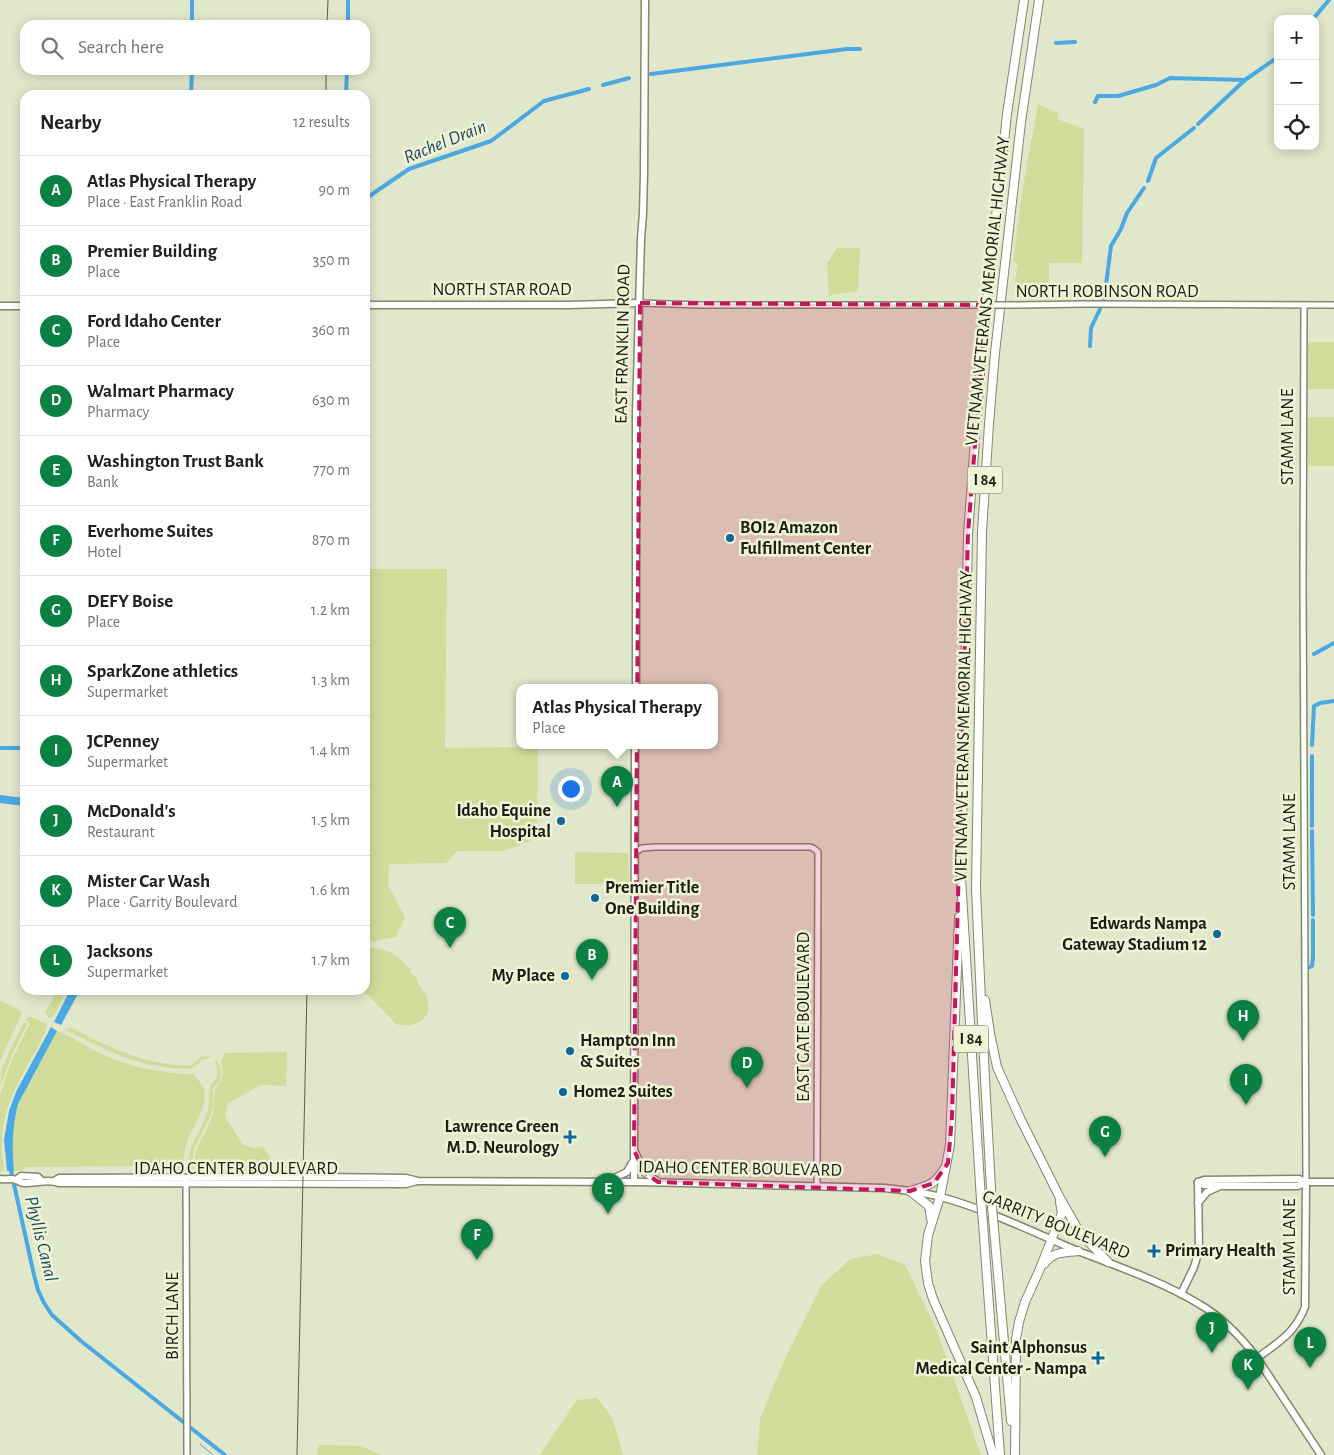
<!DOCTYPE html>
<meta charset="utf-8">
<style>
:root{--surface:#fff;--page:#f2f2f2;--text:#202124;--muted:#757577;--line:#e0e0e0;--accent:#0b8043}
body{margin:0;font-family:"Alegreya Sans",sans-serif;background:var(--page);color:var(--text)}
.controls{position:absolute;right:15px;top:15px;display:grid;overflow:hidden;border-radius:10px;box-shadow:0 2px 12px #0003}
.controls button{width:45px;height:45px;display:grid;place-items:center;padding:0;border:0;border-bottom:1px solid var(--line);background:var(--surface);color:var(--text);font:25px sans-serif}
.you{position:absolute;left:570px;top:788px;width:18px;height:18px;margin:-12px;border:4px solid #fff;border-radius:50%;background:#1a73e8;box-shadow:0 0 0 8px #1a73e833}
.badge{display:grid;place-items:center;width:32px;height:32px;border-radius:50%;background:var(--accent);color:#fff;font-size:16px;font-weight:700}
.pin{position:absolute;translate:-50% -41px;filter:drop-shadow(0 1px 2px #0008)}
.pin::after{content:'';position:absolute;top:26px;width:18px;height:15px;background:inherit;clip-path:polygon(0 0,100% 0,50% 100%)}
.popup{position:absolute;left:516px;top:684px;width:202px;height:65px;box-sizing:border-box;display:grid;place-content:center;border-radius:10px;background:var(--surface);filter:drop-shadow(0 1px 4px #0005);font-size:16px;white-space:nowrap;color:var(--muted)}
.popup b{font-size:19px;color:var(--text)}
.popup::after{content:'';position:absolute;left:50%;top:100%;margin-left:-10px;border:10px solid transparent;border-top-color:var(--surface)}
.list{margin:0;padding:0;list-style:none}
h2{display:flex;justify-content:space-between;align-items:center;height:65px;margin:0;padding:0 20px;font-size:21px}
h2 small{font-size:16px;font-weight:400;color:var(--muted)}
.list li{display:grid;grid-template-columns:32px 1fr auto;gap:15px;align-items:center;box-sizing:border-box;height:70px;padding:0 20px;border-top:1px solid var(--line)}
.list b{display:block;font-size:19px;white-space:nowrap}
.list p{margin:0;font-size:16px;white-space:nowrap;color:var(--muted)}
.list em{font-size:16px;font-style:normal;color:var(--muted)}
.icon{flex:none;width:28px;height:28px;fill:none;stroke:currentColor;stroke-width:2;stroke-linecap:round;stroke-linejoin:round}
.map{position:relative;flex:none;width:1334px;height:1455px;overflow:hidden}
.search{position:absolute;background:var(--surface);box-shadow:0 2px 12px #0003;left:20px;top:20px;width:350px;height:55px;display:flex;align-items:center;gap:12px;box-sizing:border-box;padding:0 18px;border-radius:15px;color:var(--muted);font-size:19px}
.panel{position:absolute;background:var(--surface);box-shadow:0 2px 12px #0003;left:20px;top:90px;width:350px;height:905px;border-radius:15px}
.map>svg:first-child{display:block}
.green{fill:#d1db9a}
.water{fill:#4aa8e3}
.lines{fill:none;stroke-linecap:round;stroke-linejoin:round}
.stream{stroke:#4aa8e3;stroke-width:1}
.canal{stroke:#4aa8e3;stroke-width:4}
.minor-casing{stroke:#83886d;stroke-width:8}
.major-casing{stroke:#83886d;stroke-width:9}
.highway-casing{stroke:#83886d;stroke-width:10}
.minor{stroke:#fff;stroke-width:5}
.major{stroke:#fff;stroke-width:6}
.highway{stroke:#fff;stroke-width:8}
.rail{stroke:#5d5f4f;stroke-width:1}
.minor-bridge-casing{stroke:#83886d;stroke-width:8;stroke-linecap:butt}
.highway-bridge-casing{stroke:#83886d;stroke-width:10;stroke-linecap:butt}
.minor-bridge{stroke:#fff;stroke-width:5}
.highway-bridge{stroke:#fff;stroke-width:8}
.marked{fill:#c2185b;fill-opacity:0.2;stroke:#c2185b;stroke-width:4;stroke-dasharray:10 6;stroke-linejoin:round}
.poi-dot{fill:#0c6898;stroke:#eff4d7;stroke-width:2}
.labels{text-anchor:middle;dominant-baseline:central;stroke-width:5;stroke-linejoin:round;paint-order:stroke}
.shield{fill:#eff4d7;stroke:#5c5e4e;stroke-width:1}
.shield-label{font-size:16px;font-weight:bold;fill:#1d1e14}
.street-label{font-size:18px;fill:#1d1e14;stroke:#eff4d7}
.poi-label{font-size:18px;font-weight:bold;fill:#1d1e14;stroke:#eff4d7;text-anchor:start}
.water-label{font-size:19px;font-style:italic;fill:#1e455e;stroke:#eff4d7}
</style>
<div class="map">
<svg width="1334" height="1455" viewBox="0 0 1334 1455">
<rect width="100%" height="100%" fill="#e1e7ca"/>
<g class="green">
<polygon points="1038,104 1058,113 1057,119 1084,129 1082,263 1049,263 1049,279 1045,294 1014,287 1018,263 1013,263 1022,192"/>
<polygon points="837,248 860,248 858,291 831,295 829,297 827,264"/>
<rect x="1308" y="342" width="26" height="47"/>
<rect x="1308" y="417" width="26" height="49"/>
<polygon points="365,569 447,569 445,748 538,747 537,832 532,840 504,851 457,851 446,863 389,864 388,885 405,917 396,937 365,943"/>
<polygon points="576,852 624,853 628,854 629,884 575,884 575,854"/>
<path d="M371 948C391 949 398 956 411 970L409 971 418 980 417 982C421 988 427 994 428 1002 432 1021 411 1029 396 1024L363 990H365V949Z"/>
<polygon points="58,990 67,990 56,1012 50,1019 45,1012"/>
<polygon points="0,1000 21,1011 22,1013 0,1060"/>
<path d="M28 1017H31L47 1024 45 1033C28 1067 3 1100 2 1140 1 1150 3 1160 4 1171H0V1095L11 1062 30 1023 25 1020Z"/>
<polygon points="24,1022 27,1024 12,1055 0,1087 1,1072 10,1050"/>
<path d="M72 1028C106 1046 139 1062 178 1065 182 1065 189 1067 193 1064 196 1063 198 1059 201 1057L212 1056C208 1059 206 1058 202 1060 197 1063 196 1067 190 1069 141 1069 106 1050 64 1029Z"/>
<path d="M57 1031C70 1035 85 1046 98 1052 128 1067 159 1073 192 1074 197 1076 196 1079 200 1082 214 1098 194 1124 188 1139 184 1148 184 1157 184 1166L182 1167V1169L176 1171 168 1166 26 1167 22 1171H14C12 1148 12 1127 18 1104Z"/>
<path d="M287 1052 286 1086 261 1085 228 1103 225 1116 242 1144 254 1148 263 1146 272 1161 275 1171H196C190 1151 206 1135 212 1117 215 1107 213 1099 215 1090 216 1087 217 1087 219 1084 224 1078 223 1069 221 1062L225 1053Z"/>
<polygon points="216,1059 220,1066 221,1077 219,1082 213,1088 213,1107 210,1117 195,1147 193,1154 193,1168 189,1168 189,1156 192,1145 204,1121 208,1110 210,1086 217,1077 217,1068 215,1062"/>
<polygon points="878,1254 905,1265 935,1326 981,1455 757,1455 760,1419 783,1363 821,1286 850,1259"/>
<polygon points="597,1398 612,1417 623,1455 540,1455 577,1400"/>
<polygon points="318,1445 360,1446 382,1455 317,1455"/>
</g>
<g class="water">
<polygon points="0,795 25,798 25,806 0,803"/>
<polygon points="70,990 80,990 61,1025 54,1022"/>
<path d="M51 1027 57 1031 18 1104C12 1127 12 1148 14 1171H7L4 1140 9 1111 16 1092Z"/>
</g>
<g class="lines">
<polyline class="stream" points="200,1444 213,1455"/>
<g class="canal">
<polyline points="1313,19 1329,0"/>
<polyline points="192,25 192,0"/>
<polyline points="348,25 348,0"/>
<polyline points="1056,43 1075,42"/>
<polyline points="651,74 847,49 860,49"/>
<polyline points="603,85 629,78"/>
<polyline points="191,95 192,70"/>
<polyline points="346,95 347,70"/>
<polyline points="1095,102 1098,96 1118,96 1156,85 1170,78 1245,80 1278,57"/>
<polyline points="1198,124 1245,80"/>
<polyline points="1148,181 1156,158 1194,128"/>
<polyline points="365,199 409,169 491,141 544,101 589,89"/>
<polyline points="1104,301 1111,246 1121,229 1127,213 1144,188"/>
<polyline points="1090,346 1091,328 1100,309"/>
<polyline points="1314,654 1334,643"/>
<polyline points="1312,745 1314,706 1320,703 1334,701"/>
<polyline points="0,748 25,748"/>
<polyline points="1312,756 1312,826"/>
<polyline points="1312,831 1313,915"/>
<polyline points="1310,967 1312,966 1313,957 1313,920"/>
<polyline points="10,1166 34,1275 38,1290 44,1303 52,1315 81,1341 225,1455"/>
</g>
<defs>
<g id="minor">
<polyline points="640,303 701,305 974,305"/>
<polyline points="1014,305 1085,304 1334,305"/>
<polyline points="1304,305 1303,586 1306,1182"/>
<polyline points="635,850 639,850 642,848 656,847 810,847 813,848 818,852 817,1186"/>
<polyline points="186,1181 187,1455"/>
</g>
<g id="major">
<polyline points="365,305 569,305 640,303"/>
<polyline points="0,306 25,306"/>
<polyline points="636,688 636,414 641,239 643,213 644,174 645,0"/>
<polyline points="635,1152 644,1172 657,1181"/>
<path d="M0 1179C5 1180 12 1178 16 1180 19 1181 21 1183 24 1183 36 1184 47 1178 59 1183L406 1184 417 1181"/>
<polyline points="16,1180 21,1176 38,1177 41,1180"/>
<polyline points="610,1180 627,1172 632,1163"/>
<path d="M54 1181 59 1178 321 1177 406 1178 418 1181 641 1182 885 1188C903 1190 922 1192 941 1197 988 1210 1033 1232 1078 1251 1119 1267 1161 1281 1199 1304 1222 1317 1241 1337 1257 1358L1321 1455"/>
<polyline points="634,1182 635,746"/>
<polyline points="1198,1182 1204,1180 1299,1179 1306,1182 1334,1182"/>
<polyline points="1198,1182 1204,1185 1219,1186 1298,1186 1306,1182"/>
<polyline points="1198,1203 1207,1192 1218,1187"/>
<polyline points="1181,1294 1194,1267 1199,1250 1198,1182"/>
<path d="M1257 1358C1279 1342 1295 1333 1305 1307L1306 1182"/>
</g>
<g id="highway">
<polyline points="959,917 950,1145 940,1197 928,1235 925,1261 928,1283 933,1299 976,1397 993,1455"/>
<polyline points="985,1000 990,1033 997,1067 1020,1118 1060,1198 1080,1233 1108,1262"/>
<path d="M910 1191C927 1186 935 1185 944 1169"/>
<polyline points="910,1191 929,1206 931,1219"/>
<polyline points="981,1200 961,878 968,534 982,346 1007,114 1024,0"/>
<polyline points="992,1207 982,1023 976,889 982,532 989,424 995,353 1021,122 1039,0"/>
<polyline points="983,1223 1000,1455"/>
<polyline points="994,1229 1011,1421"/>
<path d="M1044 1264C1054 1251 1063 1253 1078 1251"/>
<polyline points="1015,1455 1016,1339 1019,1322 1025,1302 1039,1271 1062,1213 1060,1202"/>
</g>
</defs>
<use href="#minor" class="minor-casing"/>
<use href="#major" class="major-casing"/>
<use href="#highway" class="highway-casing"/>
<use href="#minor" class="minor"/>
<use href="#major" class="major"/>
<use href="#highway" class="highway"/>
<g class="rail">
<polyline points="327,25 328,0"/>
<polyline points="326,95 326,70"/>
<polyline points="297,1455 307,990"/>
</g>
<defs>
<polyline id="minor-bridge" points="974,305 1014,305"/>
<g id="highway-bridge">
<polyline points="981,1200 983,1223"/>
<polyline points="992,1207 994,1229"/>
</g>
</defs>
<use href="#minor-bridge" class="minor-bridge-casing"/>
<use href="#highway-bridge" class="highway-bridge-casing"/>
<use href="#minor-bridge" class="minor-bridge"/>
<use href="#highway-bridge" class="highway-bridge"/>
</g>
<path class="marked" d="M640 303 986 305 968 534 952 1117 948 1163 934 1183 910 1191 658 1182 644 1172 634 1150Z"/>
<g class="poi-dot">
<circle cx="730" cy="538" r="5"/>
<circle cx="561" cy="821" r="5"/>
<circle cx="595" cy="898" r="5"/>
<circle cx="1217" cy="934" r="5"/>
<circle cx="565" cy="976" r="5"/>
<circle cx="570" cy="1051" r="5"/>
<circle cx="563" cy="1092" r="5"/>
<path d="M567.5 1129.5h5v5h5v5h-5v5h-5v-5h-5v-5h5z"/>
<path d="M1151.5 1243.5h5v5h5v5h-5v5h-5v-5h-5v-5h5z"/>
<path d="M1095.5 1350.5h5v5h5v5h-5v5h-5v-5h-5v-5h5z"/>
</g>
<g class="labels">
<g class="shield">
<rect x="967.5" y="466.5" width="35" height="27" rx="4"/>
<rect x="953.5" y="1025.5" width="35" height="27" rx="4"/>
</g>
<g class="shield-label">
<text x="985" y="480">I 84</text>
<text x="971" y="1039">I 84</text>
</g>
<g class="street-label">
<text x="502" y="290">NORTH STAR ROAD</text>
<text transform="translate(988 291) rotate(-84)">VIETNAM VETERANS MEMORIAL HIGHWAY</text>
<text x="1107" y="292">NORTH ROBINSON ROAD</text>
<text transform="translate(623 344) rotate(-89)">EAST FRANKLIN ROAD</text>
<text transform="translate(1288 437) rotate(-90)">STAMM LANE</text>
<text transform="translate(964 726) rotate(-89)">VIETNAM VETERANS MEMORIAL HIGHWAY</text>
<text transform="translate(1290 842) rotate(-90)">STAMM LANE</text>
<text transform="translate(804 1017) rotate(-90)">EAST GATE BOULEVARD</text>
<text x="236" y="1169">IDAHO CENTER BOULEVARD</text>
<text transform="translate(740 1169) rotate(1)">IDAHO CENTER BOULEVARD</text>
<text transform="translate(1056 1225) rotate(22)">GARRITY BOULEVARD</text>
<text transform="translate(1290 1247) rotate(-90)">STAMM LANE</text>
<text transform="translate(173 1316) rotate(-90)">BIRCH LANE</text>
</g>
<g class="poi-label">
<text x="740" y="528">BOI2 Amazon<tspan x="740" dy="21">Fulfillment Center</tspan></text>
<text x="551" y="811" text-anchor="end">Idaho Equine<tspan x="551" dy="21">Hospital</tspan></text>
<text x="605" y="888">Premier Title<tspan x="605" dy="21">One Building</tspan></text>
<text x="1207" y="924" text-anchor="end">Edwards Nampa<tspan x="1207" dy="21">Gateway Stadium 12</tspan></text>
<text x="555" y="976" text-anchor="end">My Place</text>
<text x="580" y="1041">Hampton Inn<tspan x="580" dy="21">&amp; Suites</tspan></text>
<text x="573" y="1092">Home2 Suites</text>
<text x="559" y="1127" text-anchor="end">Lawrence Green<tspan x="559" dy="21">M.D. Neurology</tspan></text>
<text x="1165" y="1251">Primary Health</text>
<text x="1087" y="1348" text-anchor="end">Saint Alphonsus<tspan x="1087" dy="21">Medical Center - Nampa</tspan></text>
</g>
<g class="water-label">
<text transform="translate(445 142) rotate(-22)">Rachel Drain</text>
<text transform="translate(41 1239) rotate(76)">Phyllis Canal</text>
</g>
</g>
</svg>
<div class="controls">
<button>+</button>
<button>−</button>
<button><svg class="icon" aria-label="locate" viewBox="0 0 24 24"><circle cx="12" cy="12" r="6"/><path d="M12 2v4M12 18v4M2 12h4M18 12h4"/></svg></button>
</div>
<div class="you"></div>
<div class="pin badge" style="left:617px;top:807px">A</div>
<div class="popup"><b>Atlas Physical Therapy</b>Place</div>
<div class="pin badge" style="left:592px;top:980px">B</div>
<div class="pin badge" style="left:450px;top:948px">C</div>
<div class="pin badge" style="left:747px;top:1088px">D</div>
<div class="pin badge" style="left:608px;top:1214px">E</div>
<div class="pin badge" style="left:477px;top:1260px">F</div>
<div class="pin badge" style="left:1105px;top:1157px">G</div>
<div class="pin badge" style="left:1243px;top:1041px">H</div>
<div class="pin badge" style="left:1246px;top:1105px">I</div>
<div class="pin badge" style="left:1212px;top:1353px">J</div>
<div class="pin badge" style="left:1248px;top:1390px">K</div>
<div class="pin badge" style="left:1310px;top:1368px">L</div>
<div class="search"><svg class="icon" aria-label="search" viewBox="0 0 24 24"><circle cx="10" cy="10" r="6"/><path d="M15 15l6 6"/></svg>Search here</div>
<section class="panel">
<h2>Nearby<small>12 results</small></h2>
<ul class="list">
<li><span class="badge">A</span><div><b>Atlas Physical Therapy</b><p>Place · East Franklin Road</p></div><em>90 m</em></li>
<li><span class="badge">B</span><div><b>Premier Building</b><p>Place</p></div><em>350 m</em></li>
<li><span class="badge">C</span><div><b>Ford Idaho Center</b><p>Place</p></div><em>360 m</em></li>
<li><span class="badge">D</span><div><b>Walmart Pharmacy</b><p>Pharmacy</p></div><em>630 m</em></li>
<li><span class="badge">E</span><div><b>Washington Trust Bank</b><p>Bank</p></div><em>770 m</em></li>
<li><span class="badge">F</span><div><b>Everhome Suites</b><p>Hotel</p></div><em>870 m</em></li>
<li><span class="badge">G</span><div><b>DEFY Boise</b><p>Place</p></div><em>1.2 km</em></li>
<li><span class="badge">H</span><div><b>SparkZone athletics</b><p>Supermarket</p></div><em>1.3 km</em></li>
<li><span class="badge">I</span><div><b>JCPenney</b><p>Supermarket</p></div><em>1.4 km</em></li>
<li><span class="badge">J</span><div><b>McDonald's</b><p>Restaurant</p></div><em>1.5 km</em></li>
<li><span class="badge">K</span><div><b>Mister Car Wash</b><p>Place · Garrity Boulevard</p></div><em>1.6 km</em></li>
<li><span class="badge">L</span><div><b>Jacksons</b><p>Supermarket</p></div><em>1.7 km</em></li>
</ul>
</section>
</div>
